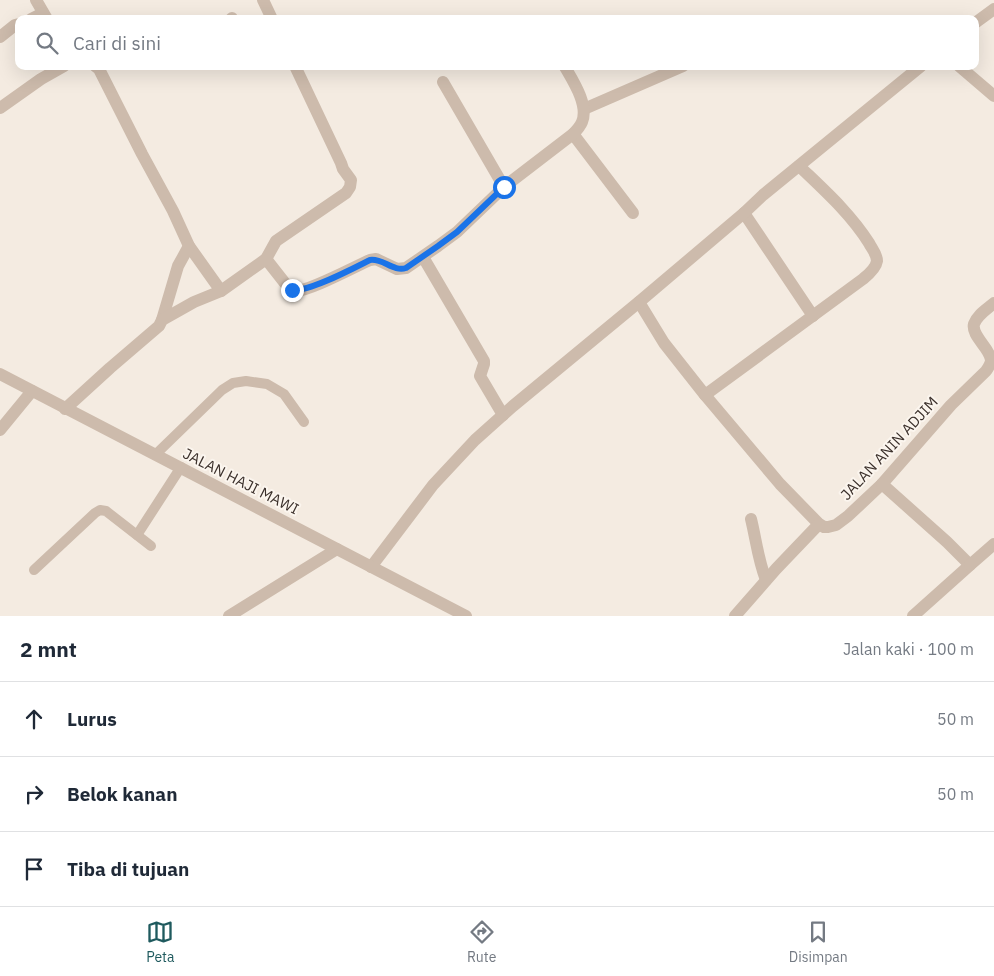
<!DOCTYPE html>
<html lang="id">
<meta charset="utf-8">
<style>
:root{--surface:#fff;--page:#f2f2f3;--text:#1f2937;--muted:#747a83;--line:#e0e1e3;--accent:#1f5a5e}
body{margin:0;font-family:"IBM Plex Sans",sans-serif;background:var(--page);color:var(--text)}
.stop{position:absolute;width:15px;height:15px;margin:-11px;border:4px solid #1a73e8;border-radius:50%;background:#fff}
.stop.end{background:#1a73e8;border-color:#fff;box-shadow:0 1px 5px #0008}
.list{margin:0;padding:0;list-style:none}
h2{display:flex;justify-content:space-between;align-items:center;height:65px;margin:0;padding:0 20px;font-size:21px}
h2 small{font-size:16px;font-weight:400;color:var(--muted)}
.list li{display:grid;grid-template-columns:32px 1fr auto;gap:15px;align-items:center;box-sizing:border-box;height:75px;padding:0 20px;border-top:1px solid var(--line)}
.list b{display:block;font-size:19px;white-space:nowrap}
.list em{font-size:16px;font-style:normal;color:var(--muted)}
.icon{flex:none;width:28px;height:28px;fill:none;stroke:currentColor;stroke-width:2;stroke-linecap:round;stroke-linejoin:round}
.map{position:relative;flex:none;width:994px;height:616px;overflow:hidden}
.search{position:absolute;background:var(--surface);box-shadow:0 5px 20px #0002;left:15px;right:15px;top:15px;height:55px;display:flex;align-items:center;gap:12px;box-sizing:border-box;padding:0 18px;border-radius:10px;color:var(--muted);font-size:19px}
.sheet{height:290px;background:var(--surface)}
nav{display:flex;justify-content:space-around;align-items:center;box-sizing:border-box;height:70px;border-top:1px solid var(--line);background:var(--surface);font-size:14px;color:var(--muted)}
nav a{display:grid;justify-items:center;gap:2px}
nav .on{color:var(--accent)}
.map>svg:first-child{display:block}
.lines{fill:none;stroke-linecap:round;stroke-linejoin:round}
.service{stroke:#cdbbac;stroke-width:10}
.minor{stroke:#cdbbac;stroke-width:12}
.tertiary{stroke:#cdbbac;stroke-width:12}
.route{stroke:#1a73e8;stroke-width:6}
.labels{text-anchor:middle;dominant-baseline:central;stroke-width:4;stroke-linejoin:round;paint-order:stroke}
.street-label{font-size:15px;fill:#3b302b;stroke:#fbf5ee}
</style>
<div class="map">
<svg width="994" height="616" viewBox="0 0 994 616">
<rect width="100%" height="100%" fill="#f4ebe1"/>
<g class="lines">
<g class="service">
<polyline points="155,455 222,390 233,383 246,381 267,384 284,394 304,422"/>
<polyline points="137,535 181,467"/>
<polyline points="34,570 95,513 100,510 106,511 151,546"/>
</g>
<g class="minor">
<polyline points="36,0 47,19"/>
<polyline points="263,0 272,19"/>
<polyline points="31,19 43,13"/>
<polyline points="231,19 232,18"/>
<polyline points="975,23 994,9"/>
<polyline points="0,37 15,25 19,24"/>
<polyline points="95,66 99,69 142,154 173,211 189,246 221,291"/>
<polyline points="959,66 994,96"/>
<polyline points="443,82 504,187"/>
<polyline points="0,108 41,79 64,66"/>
<polyline points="584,109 683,66"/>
<polyline points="573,134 633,213"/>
<polyline points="744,213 813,316"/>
<polyline points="423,257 484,361 484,364 480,376 503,415"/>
<path d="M266 259 288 287C291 289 292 291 295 291 308 292 356 266 370 260L376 259 397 269 406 268 438 246 457 232 504 187 573 134C576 131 580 127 582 122 589 105 573 81 565 67"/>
<path d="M639 302 664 343 705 395 863 279C868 275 876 268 877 261 877 254 872 249 869 243 850 213 824 190 799 166"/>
<polyline points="162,320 178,266 189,246"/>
<path d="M705 395 780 484 819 524 824 527H828L836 525 848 516 882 484 951 405 986 371C988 368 991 364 991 360 990 348 971 336 974 324 977 315 987 309 994 303"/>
<polyline points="65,409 110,368 159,326 162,320 194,302 221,291 266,259 276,241 346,193 350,187 351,180 343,169 341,163 295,66"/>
<polyline points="0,430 32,391"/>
<polyline points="882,484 947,542 970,565 913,616"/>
<path d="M751 519C756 539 758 560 766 580"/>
<polyline points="970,565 994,544"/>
<polyline points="371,567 433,485 475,440 513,406 639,302 744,213 763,195 921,66"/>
<polyline points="229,616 337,549"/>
<polyline points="735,616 776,569 819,524"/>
</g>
<polyline class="tertiary" points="0,374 466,616"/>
</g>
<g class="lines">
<path class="route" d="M292 290C307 293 354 268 370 260 383 258 393 272 406 268L438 246 457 232 504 187"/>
</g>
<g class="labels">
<g class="street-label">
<text transform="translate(889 448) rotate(-47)">JALAN ANIN ADJIM</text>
<text transform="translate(241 481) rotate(27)">JALAN HAJI MAWI</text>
</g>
</g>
</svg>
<div class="stop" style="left:504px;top:187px"></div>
<div class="stop end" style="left:292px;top:290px"></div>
<div class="search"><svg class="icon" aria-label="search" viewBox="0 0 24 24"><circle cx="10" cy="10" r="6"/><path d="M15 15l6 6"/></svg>Cari di sini</div>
</div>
<section class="sheet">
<h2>2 mnt<small>Jalan kaki · 100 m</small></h2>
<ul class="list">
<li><svg class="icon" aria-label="ahead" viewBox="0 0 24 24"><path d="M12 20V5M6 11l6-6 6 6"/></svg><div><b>Lurus</b></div><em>50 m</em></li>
<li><svg class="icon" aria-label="right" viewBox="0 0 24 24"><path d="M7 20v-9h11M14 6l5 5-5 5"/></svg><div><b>Belok kanan</b></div><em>50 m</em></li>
<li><svg class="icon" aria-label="arrive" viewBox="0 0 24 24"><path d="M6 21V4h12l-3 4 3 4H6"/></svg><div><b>Tiba di tujuan</b></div></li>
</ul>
</section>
<nav>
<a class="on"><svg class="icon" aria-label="map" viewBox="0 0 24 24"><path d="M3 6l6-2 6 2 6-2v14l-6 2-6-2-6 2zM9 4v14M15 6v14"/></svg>Peta</a>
<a><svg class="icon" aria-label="directions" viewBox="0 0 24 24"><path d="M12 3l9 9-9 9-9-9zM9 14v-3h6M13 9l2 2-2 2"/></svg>Rute</a>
<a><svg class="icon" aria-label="saved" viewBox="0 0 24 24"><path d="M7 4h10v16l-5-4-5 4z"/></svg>Disimpan</a>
</nav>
